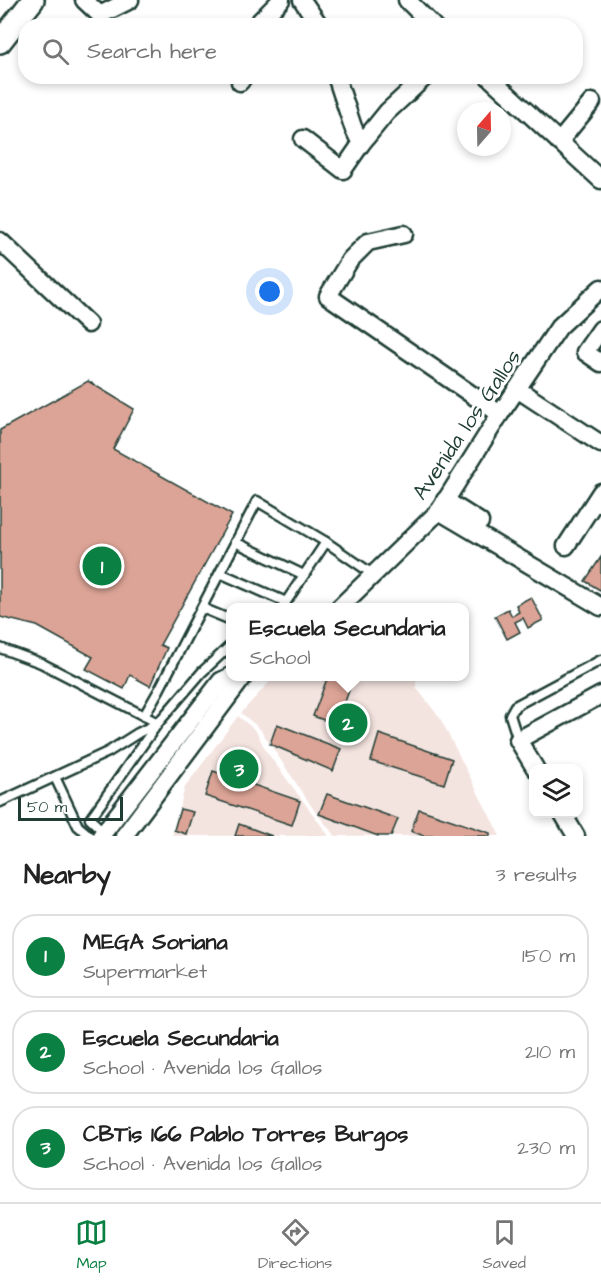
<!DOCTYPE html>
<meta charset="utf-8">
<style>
:root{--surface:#fff;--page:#f6f6f6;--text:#222;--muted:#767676;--line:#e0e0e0;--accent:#0b8043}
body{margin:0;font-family:"Architects Daughter",sans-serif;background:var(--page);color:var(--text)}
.controls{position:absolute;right:18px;bottom:18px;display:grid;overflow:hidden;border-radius:12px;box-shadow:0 3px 9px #0003}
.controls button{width:54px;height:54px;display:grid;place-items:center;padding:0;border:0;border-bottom:2px solid var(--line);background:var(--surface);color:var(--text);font:30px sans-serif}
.compass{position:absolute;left:457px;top:102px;width:54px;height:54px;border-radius:50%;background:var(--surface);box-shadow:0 3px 9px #0003;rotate:20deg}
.scale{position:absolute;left:18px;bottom:15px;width:105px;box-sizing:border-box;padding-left:6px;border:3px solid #1f3d34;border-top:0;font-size:16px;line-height:21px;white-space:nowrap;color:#1f3d34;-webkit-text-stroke:4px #fff;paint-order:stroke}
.you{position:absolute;left:270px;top:292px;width:21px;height:21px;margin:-15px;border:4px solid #fff;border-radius:50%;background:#1a73e8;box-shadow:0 0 0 9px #1a73e833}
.badge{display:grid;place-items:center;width:39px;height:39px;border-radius:50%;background:var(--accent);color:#fff;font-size:20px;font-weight:700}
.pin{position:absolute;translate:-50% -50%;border:3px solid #fff;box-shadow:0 2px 6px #0006}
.popup{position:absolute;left:226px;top:603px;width:243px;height:78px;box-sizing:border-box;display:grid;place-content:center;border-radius:12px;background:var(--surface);filter:drop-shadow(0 2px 4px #0005);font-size:20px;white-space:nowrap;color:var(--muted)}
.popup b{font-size:22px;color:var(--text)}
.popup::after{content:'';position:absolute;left:50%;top:100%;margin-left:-12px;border:12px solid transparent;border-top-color:var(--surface)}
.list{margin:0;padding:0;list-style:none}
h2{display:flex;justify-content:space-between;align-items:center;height:78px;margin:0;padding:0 24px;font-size:26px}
h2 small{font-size:20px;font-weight:400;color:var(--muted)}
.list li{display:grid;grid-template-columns:39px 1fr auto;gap:18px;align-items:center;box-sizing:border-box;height:84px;margin:0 12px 12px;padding:0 12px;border:2px solid var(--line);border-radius:24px}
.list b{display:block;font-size:22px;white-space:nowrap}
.list p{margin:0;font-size:20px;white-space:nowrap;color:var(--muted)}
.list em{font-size:20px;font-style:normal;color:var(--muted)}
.icon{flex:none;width:33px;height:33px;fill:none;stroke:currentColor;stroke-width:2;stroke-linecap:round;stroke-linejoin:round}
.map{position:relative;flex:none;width:601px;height:836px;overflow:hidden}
.search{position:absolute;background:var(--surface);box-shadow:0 3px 9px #0003;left:18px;right:18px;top:18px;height:66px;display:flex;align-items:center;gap:15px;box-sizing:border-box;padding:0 21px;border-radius:24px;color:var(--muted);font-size:22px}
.sheet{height:366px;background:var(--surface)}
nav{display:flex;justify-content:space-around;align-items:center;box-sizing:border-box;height:84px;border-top:2px solid var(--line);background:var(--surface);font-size:16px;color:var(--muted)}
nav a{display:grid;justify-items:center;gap:3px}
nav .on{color:var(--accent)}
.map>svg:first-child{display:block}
.built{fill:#f4e4e0}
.building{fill:#dca496;stroke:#1f3d34;stroke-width:1.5}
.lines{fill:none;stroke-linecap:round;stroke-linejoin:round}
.service-casing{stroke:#1f3d34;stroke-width:13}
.minor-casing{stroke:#1f3d34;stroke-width:21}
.tertiary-casing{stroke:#1f3d34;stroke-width:26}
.service{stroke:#fff;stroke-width:8}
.minor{stroke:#fff;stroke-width:16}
.tertiary{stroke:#fff;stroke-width:21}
.labels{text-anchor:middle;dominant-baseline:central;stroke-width:6;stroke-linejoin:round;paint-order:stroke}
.street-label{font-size:22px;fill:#1f3d34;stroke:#fff}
</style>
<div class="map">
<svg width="601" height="836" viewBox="0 0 601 836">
<rect width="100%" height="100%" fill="#fff"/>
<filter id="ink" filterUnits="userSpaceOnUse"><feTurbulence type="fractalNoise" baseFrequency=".0167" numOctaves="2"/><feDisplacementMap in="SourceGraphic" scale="12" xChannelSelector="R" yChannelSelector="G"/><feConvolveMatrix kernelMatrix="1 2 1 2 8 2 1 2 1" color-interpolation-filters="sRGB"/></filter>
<g filter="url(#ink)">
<g class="built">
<polygon points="274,677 416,677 416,687 440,718 500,836 335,836 314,810 260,729 241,713"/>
<polygon points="238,716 256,731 266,751 329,836 172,836 185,787"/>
</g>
<g class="building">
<polygon points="88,381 134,409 113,449 232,515 160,645 167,648 150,686 130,675 124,689 86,669 93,657 37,626 0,617 0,430"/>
<polygon points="601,557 601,589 600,590 585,581"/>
<polygon points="531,597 543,620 528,628 523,618 515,622 520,632 507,639 495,616 508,609 512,616 519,612 516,605"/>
<polygon points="328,676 354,676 337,725 313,716"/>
<polygon points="277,724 341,749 333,771 270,744"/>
<polygon points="379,734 452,759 444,784 371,761"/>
<polygon points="213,771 300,801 292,825 205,796"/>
<polygon points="327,794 398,819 391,836 378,836 319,814"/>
<polygon points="180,809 193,812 186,834 174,830"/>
<polygon points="419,809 490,833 490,836 424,836 411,831"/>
<polygon points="239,824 272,836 235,836"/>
</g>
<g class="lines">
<defs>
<g id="service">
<polyline points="235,542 304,575"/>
<polyline points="220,573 286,602"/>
<polyline points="202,608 231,620"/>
<polyline points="282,608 326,542 374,575"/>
<polyline points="0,648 41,663 158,723 90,819 106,834"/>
<polyline points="144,716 159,690 257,501 326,542"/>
<polyline points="518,740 510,715 515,706 601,660"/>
<polyline points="55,777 78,826 90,836"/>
<polyline points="0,802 108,752 138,733 158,723 202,672 231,645"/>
</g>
<g id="minor">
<polyline points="84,0 100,15 130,0"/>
<polyline points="302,0 320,26"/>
<polyline points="407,0 433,26"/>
<polyline points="255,26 281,0"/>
<polyline points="336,76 353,127 361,144"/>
<polyline points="488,76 601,180"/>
<polyline points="240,82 244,76"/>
<polyline points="303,139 343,170 361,144 387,112 426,76"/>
<polyline points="559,142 592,102"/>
<polyline points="404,234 368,242 350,260 328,296 500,414"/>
<polyline points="0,241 88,324"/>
<polyline points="601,329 585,352 601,363"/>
<polyline points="517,389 601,444"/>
<polyline points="445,500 480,522"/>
<polyline points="439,511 601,607"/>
<polyline points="566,546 601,492"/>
<polyline points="339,608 439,511 500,414 559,327 601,288"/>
<polyline points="535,768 518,740 601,695"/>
<polyline points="563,814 576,836"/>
<polyline points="101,836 221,681 231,676"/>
<polyline points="124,836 244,676"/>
</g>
<polyline id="tertiary" points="0,42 33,0"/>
</defs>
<use href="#service" class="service-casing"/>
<use href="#minor" class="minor-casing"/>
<use href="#tertiary" class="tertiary-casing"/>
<use href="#service" class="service"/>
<use href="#minor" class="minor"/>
<use href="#tertiary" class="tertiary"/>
</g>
</g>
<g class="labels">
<g class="street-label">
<text transform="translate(467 425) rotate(-56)">Avenida los Gallos</text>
</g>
</g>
</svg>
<div class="controls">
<button><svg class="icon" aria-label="layers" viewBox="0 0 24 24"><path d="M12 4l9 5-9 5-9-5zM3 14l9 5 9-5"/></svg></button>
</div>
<svg class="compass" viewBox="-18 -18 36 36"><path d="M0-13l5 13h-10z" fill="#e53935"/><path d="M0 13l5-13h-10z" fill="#767676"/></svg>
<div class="scale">50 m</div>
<div class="you"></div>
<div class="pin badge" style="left:102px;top:566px">1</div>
<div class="pin badge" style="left:348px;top:723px">2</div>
<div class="popup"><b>Escuela Secundaria</b>School</div>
<div class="pin badge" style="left:239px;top:769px">3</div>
<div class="search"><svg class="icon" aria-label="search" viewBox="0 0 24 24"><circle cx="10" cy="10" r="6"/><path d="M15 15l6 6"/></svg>Search here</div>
</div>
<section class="sheet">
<h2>Nearby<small>3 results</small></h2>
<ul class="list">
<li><span class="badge">1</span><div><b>MEGA Soriana</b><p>Supermarket</p></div><em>150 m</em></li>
<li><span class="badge">2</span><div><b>Escuela Secundaria</b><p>School · Avenida los Gallos</p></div><em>210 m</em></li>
<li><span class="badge">3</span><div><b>CBTis 166 Pablo Torres Burgos</b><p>School · Avenida los Gallos</p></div><em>230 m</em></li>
</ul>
</section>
<nav>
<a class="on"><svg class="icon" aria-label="map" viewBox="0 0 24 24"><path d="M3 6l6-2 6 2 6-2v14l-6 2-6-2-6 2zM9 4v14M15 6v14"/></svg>Map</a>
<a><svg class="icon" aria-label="directions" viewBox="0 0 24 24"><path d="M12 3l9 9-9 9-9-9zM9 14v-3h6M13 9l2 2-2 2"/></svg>Directions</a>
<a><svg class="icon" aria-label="saved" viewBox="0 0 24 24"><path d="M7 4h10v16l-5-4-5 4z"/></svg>Saved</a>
</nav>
